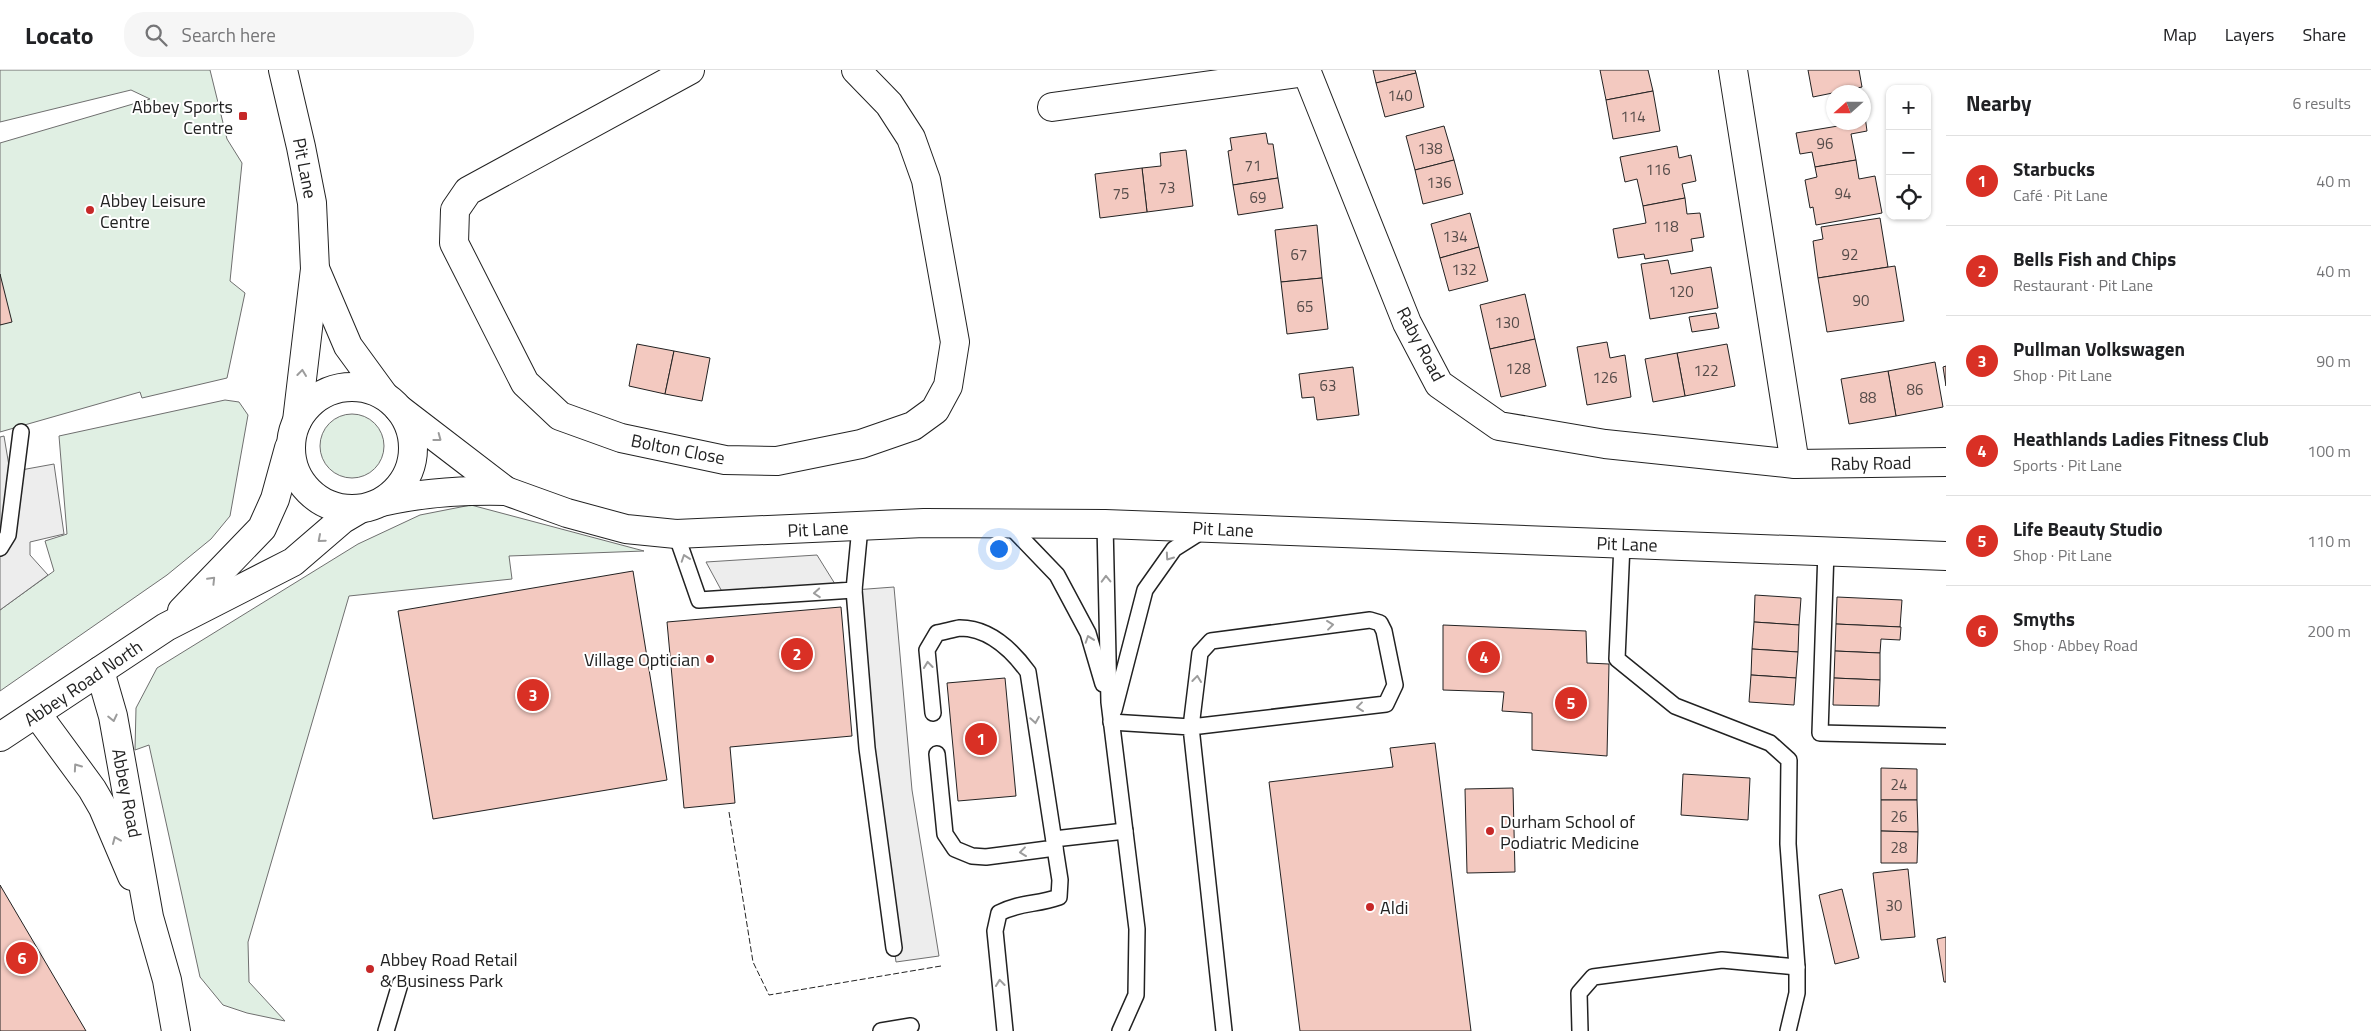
<!DOCTYPE html>
<meta charset="utf-8">
<style>
:root{--surface:#fff;--page:#f6f6f6;--text:#202124;--muted:#757577;--line:#e0e0e0;--accent:#d93025}
body{margin:0;font-family:"Titillium Web",sans-serif;background:var(--page);color:var(--text)}
.controls{position:absolute;right:15px;top:15px;display:grid;overflow:hidden;border-radius:10px;box-shadow:0 1px 4px #0004}
.controls button{width:45px;height:45px;display:grid;place-items:center;padding:0;border:0;border-bottom:1px solid var(--line);background:var(--surface);color:var(--text);font:25px sans-serif}
.compass{position:absolute;left:1826px;top:15px;width:45px;height:45px;border-radius:50%;background:var(--surface);box-shadow:0 1px 4px #0004;rotate:249deg}
.you{position:absolute;left:998px;top:478px;width:18px;height:18px;margin:-12px;border:4px solid #fff;border-radius:50%;background:#1a73e8;box-shadow:0 0 0 8px #1a73e833}
.badge{display:grid;place-items:center;width:32px;height:32px;border-radius:50%;background:var(--accent);color:#fff;font-size:16px;font-weight:700}
.pin{position:absolute;translate:-50% -50%;border:2px solid #fff;box-shadow:0 1px 5px #0006}
.list{margin:0;padding:0;list-style:none}
h2{display:flex;justify-content:space-between;align-items:center;height:65px;margin:0;padding:0 20px;font-size:21px}
h2 small{font-size:16px;font-weight:400;color:var(--muted)}
.list li{display:grid;grid-template-columns:32px 1fr auto;gap:15px;align-items:center;box-sizing:border-box;height:90px;padding:0 20px;border-top:1px solid var(--line)}
.list b{display:block;font-size:19px;white-space:nowrap}
.list p{margin:0;font-size:16px;white-space:nowrap;color:var(--muted)}
.list em{font-size:16px;font-style:normal;color:var(--muted)}
.icon{flex:none;width:28px;height:28px;fill:none;stroke:currentColor;stroke-width:2;stroke-linecap:round;stroke-linejoin:round}
.map{position:relative;flex:none;width:1946px;height:961px;overflow:hidden}
header{display:flex;align-items:center;gap:30px;box-sizing:border-box;height:70px;padding:0 25px;background:var(--surface);border-bottom:1px solid var(--line)}
header strong{font-size:24px}
nav{display:flex;gap:28px;margin-inline-start:auto;font-size:18px}
.search{width:350px;height:45px;background:var(--page);display:flex;align-items:center;gap:12px;box-sizing:border-box;padding:0 18px;border-radius:20px;color:var(--muted);font-size:19px}
main{display:flex}
aside{flex:1;background:var(--surface)}
.map>svg:first-child{display:block}
.green{fill:#e0efe3;stroke:#6f6f6f}
.parking{fill:#ededed;stroke:#6f6f6f}
.building{fill:#f3c9c0;stroke:#222}
.lines{fill:none;stroke-linecap:round;stroke-linejoin:round}
.lane-casing{stroke:#222;stroke-width:18}
.street-casing{stroke:#222;stroke-width:30}
.secondary-casing{stroke:#222;stroke-width:30}
.lane{stroke:#fff;stroke-width:15}
.street{stroke:#fff;stroke-width:28}
.secondary{stroke:#fff;stroke-width:28}
.fence{stroke:#222;stroke-width:1;stroke-dasharray:6 2.5;stroke-linecap:butt}
.oneway{stroke:#9c9c9c}
.poi-dot{fill:#c62828;stroke:#fff;stroke-width:2}
.labels{text-anchor:middle;dominant-baseline:central;stroke-width:4;stroke-linejoin:round;paint-order:stroke}
.number-label{font-size:15px;fill:#564c4a}
.poi-label{font-size:18px;fill:#222;stroke:#fff;text-anchor:start}
.street-label{font-size:18px;fill:#222;stroke:#fff}
</style>
<header>
<strong>Locato</strong>
<div class="search"><svg class="icon" aria-label="search" viewBox="0 0 24 24"><circle cx="10" cy="10" r="6"/><path d="M15 15l6 6"/></svg>Search here</div>
<nav><a>Map</a><a>Layers</a><a>Share</a></nav>
</header>
<main>
<div class="map">
<svg width="1946" height="961" viewBox="0 0 1946 961">
<rect width="100%" height="100%" fill="#fff"/>
<g class="green">
<polygon points="0,0 210,0 227,69 242,93 230,211 245,223 227,308 142,328 140,322 0,362 0,73 150,29 131,20 0,52"/>
<polygon points="225,330 239,332 248,345 230,446 211,469 167,505 0,621 0,540 54,501 45,471 67,464 59,366"/>
<circle cx="352" cy="376" r="32"/>
<polygon points="471,435 644,481 509,486 512,509 349,526 248,872 249,912 285,951 247,943 223,935 200,907 149,675 135,680 136,638 157,598 358,474 420,445"/>
</g>
<g class="parking">
<polygon points="4,366 10,402 54,394 64,464 30,472 30,485 48,505 0,540 0,367"/>
<polygon points="817,485 840,522 726,529 706,492"/>
<polygon points="894,517 912,720 939,886 896,892 867,678 854,520"/>
</g>
<g class="building">
<polygon points="1373,0 1415,0 1416,3 1376,13"/>
<polygon points="1600,0 1648,0 1653,21 1606,30"/>
<polygon points="1808,0 1859,0 1862,17 1813,27"/>
<polygon points="1416,3 1424,37 1385,47 1376,13"/>
<polygon points="1653,21 1660,61 1613,69 1606,30"/>
<polygon points="1864,39 1867,61 1851,64 1856,90 1815,97 1812,82 1800,84 1796,63 1838,56 1837,52 1864,52"/>
<polygon points="1444,56 1454,90 1415,100 1406,66"/>
<polygon points="1266,63 1268,74 1273,74 1278,108 1233,115 1228,81 1232,80 1230,68"/>
<polygon points="1677,76 1679,88 1691,85 1696,111 1682,114 1685,128 1643,136 1637,109 1625,112 1620,87"/>
<polygon points="1186,80 1193,136 1147,142 1142,98 1161,96 1160,83"/>
<polygon points="1454,90 1463,124 1423,134 1415,100"/>
<polygon points="1856,90 1859,109 1875,106 1882,143 1816,155 1813,137 1810,138 1805,110 1817,107 1815,97"/>
<polygon points="1142,98 1147,142 1100,148 1095,104"/>
<polygon points="1278,108 1283,138 1238,145 1233,115"/>
<polygon points="1685,128 1687,144 1700,143 1704,167 1691,169 1693,181 1645,189 1644,184 1618,188 1613,159 1646,153 1643,136"/>
<polygon points="1470,143 1479,177 1440,188 1431,154"/>
<polygon points="1880,148 1888,197 1818,208 1813,171 1823,169 1821,157"/>
<polygon points="1317,155 1322,208 1281,212 1275,160"/>
<polygon points="1479,177 1488,211 1449,221 1440,188"/>
<polygon points="1668,190 1671,204 1711,197 1718,238 1650,249 1641,194"/>
<polygon points="1895,196 1904,251 1827,262 1818,208"/>
<polygon points="0,204 12,252 0,255"/>
<polygon points="1322,208 1328,259 1287,264 1281,212"/>
<polygon points="1525,224 1535,269 1490,279 1480,235"/>
<polygon points="1716,243 1719,258 1692,262 1689,247"/>
<polygon points="1535,269 1546,316 1501,327 1490,279"/>
<polygon points="1607,272 1610,288 1625,285 1631,327 1587,335 1577,277"/>
<polygon points="637,274 674,281 665,324 629,316"/>
<polygon points="1727,274 1735,316 1685,326 1677,283"/>
<polygon points="674,281 710,288 702,331 665,324"/>
<polygon points="1677,283 1685,326 1653,332 1645,289"/>
<polygon points="1935,292 1943,337 1896,346 1888,301"/>
<polygon points="1946,296 1946,316 1943,297"/>
<polygon points="1353,297 1359,345 1317,350 1314,327 1302,328 1299,304"/>
<polygon points="1888,301 1896,346 1849,354 1841,309"/>
<polygon points="633,501 667,710 433,749 398,541"/>
<polygon points="1755,525 1801,528 1799,555 1754,552"/>
<polygon points="1837,527 1902,530 1900,557 1836,554"/>
<polygon points="841,537 852,666 730,677 735,733 684,738 667,552"/>
<polygon points="1754,552 1799,555 1798,582 1752,579"/>
<polygon points="1836,554 1901,557 1900,570 1881,569 1880,583 1835,581"/>
<polygon points="1443,555 1586,561 1587,593 1609,594 1607,686 1532,680 1532,643 1502,641 1504,622 1443,620"/>
<polygon points="1752,579 1798,582 1796,608 1751,605"/>
<polygon points="1835,581 1880,583 1880,610 1834,608"/>
<polygon points="1751,605 1796,608 1794,635 1749,632"/>
<polygon points="1005,608 1016,726 958,731 947,613"/>
<polygon points="1834,608 1880,610 1879,636 1833,635"/>
<polygon points="1435,673 1471,961 1300,961 1269,712 1393,697 1390,678"/>
<polygon points="1881,698 1917,699 1917,730 1881,730"/>
<polygon points="1683,704 1750,708 1748,750 1681,745"/>
<polygon points="1513,718 1515,802 1467,803 1465,719"/>
<polygon points="1881,730 1917,730 1918,762 1881,761"/>
<polygon points="1881,761 1918,762 1917,793 1881,793"/>
<polygon points="1908,799 1915,867 1881,870 1873,803"/>
<polygon points="0,815 86,961 0,961"/>
<polygon points="1842,819 1859,888 1835,894 1819,825"/>
<polygon points="1946,867 1946,912 1944,912 1937,869"/>
</g>
<g class="lines">
<defs>
<g id="lane">
<polyline points="1008,454 1057,505 1088,563 1103,614"/>
<polyline points="1105,454 1109,632 1137,859 1136,925 1120,961"/>
<polyline points="676,464 699,530 854,520 860,457"/>
<polyline points="1622,474 1617,589 1675,636 1770,673 1789,690 1788,774 1797,897 1797,923 1788,961"/>
<polyline points="0,478 8,465 21,362"/>
<polyline points="1826,480 1820,663 1946,666"/>
<polyline points="854,520 867,678 894,878"/>
<polyline points="1114,640 1145,520 1174,479 1204,460"/>
<path d="M933 643 927 580 937 563C944 562 953 559 960 558 989 558 1012 580 1028 602L1055 778 986 787 972 786 955 779 945 764 937 684"/>
<polyline points="1111,652 1191,657 1386,634 1395,615 1384,561 1380,553 1370,550 1211,571 1200,583 1191,657 1224,961"/>
<polyline points="1054,769 1125,761"/>
<polyline points="386,961 400,914"/>
<polyline points="881,961 911,956"/>
<path d="M1005 961 995 861 999 843C1020 832 1037 835 1059 827L1060 810 1055 778"/>
<polyline points="1580,961 1579,923 1593,907 1722,890 1797,897"/>
</g>
<g id="street">
<polyline points="690,0 468,121 455,140 454,173 525,313 560,346 621,368 725,390 777,391 861,374 913,356 935,340 948,316 955,272 926,110 911,68 889,34 856,0"/>
<polyline points="1306,0 1407,253 1439,314 1499,356 1605,374 1795,394 1946,392"/>
<polyline points="1733,0 1795,394"/>
<polyline points="1052,37 1306,2"/>
</g>
<g id="secondary">
<polyline points="283,0 301,77 312,133 315,199 297,351"/>
<polyline points="316,201 348,276 383,324"/>
<circle cx="352" cy="378" r="61"/>
<polyline points="399,339 506,421 567,443 626,459 676,464 924,453 1105,454 1946,486"/>
<path d="M382 432C424 422 463 420 506 421"/>
<polyline points="182,541 262,458 275,429 289,378"/>
<polyline points="100,601 113,646 149,847 167,910 176,961"/>
<polyline points="37,644 92,719 103,738 132,806"/>
<polyline points="0,667 166,557 293,492 343,449 360,439"/>
</g>
</defs>
<use href="#lane" class="lane-casing"/>
<use href="#street" class="street-casing"/>
<use href="#secondary" class="secondary-casing"/>
<use href="#lane" class="lane"/>
<use href="#street" class="street"/>
<use href="#secondary" class="secondary"/>
<polyline class="fence" points="729,742 753,892 769,925 941,896"/>
</g>
<defs><path id="oneway-chevron" d="M-2-3.5L2.5 0L-2 3.5" fill="none" stroke-width="1.6" stroke-linecap="round" stroke-linejoin="round" transform="scale(1.25)"/></defs>
<g class="oneway">
<use href="#oneway-chevron" transform="translate(302 303) rotate(-83)"/>
<use href="#oneway-chevron" transform="translate(438 368) rotate(37)"/>
<use href="#oneway-chevron" transform="translate(321 469) rotate(139)"/>
<use href="#oneway-chevron" transform="translate(1169 487) rotate(125)"/>
<use href="#oneway-chevron" transform="translate(685 488) rotate(-109)"/>
<use href="#oneway-chevron" transform="translate(1106 509) rotate(-91)"/>
<use href="#oneway-chevron" transform="translate(212 510) rotate(-46)"/>
<use href="#oneway-chevron" transform="translate(817 523) rotate(176)"/>
<use href="#oneway-chevron" transform="translate(1330 555) rotate(-7)"/>
<use href="#oneway-chevron" transform="translate(1089 569) rotate(-109)"/>
<use href="#oneway-chevron" transform="translate(928 595) rotate(-96)"/>
<use href="#oneway-chevron" transform="translate(1197 609) rotate(-83)"/>
<use href="#oneway-chevron" transform="translate(1360 637) rotate(173)"/>
<use href="#oneway-chevron" transform="translate(113 648) rotate(77)"/>
<use href="#oneway-chevron" transform="translate(1035 650) rotate(81)"/>
<use href="#oneway-chevron" transform="translate(77 697) rotate(-125)"/>
<use href="#oneway-chevron" transform="translate(116 770) rotate(-113)"/>
<use href="#oneway-chevron" transform="translate(1023 782) rotate(173)"/>
<use href="#oneway-chevron" transform="translate(1000 913) rotate(-96)"/>
</g>
<g class="poi-dot">
<rect x="238" y="41" width="10" height="10" rx="2.5"/>
<circle cx="90" cy="140" r="5"/>
<circle cx="710" cy="589" r="5"/>
<circle cx="1490" cy="761" r="5"/>
<circle cx="1370" cy="837" r="5"/>
<circle cx="370" cy="899" r="5"/>
</g>
<g class="labels">
<g class="number-label">
<text x="1400" y="25">140</text>
<text x="1633" y="46">114</text>
<text x="1825" y="73">96</text>
<text x="1430" y="78">138</text>
<text x="1253" y="95">71</text>
<text x="1658" y="99">116</text>
<text x="1439" y="112">136</text>
<text x="1167" y="117">73</text>
<text x="1121" y="123">75</text>
<text x="1843" y="123">94</text>
<text x="1258" y="127">69</text>
<text x="1666" y="156">118</text>
<text x="1455" y="166">134</text>
<text x="1299" y="184">67</text>
<text x="1850" y="184">92</text>
<text x="1464" y="199">132</text>
<text x="1681" y="221">120</text>
<text x="1861" y="230">90</text>
<text x="1305" y="236">65</text>
<text x="1507" y="252">130</text>
<text x="1518" y="298">128</text>
<text x="1706" y="300">122</text>
<text x="1605" y="307">126</text>
<text x="1328" y="315">63</text>
<text x="1915" y="319">86</text>
<text x="1868" y="327">88</text>
<text x="1899" y="714">24</text>
<text x="1899" y="746">26</text>
<text x="1899" y="777">28</text>
<text x="1894" y="835">30</text>
</g>
<g class="poi-label">
<text x="233" y="36" text-anchor="end">Abbey Sports<tspan x="233" dy="21">Centre</tspan></text>
<text x="100" y="130">Abbey Leisure<tspan x="100" dy="21">Centre</tspan></text>
<text x="700" y="589" text-anchor="end">Village Optician</text>
<text x="1500" y="751">Durham School of<tspan x="1500" dy="21">Podiatric Medicine</tspan></text>
<text x="1380" y="837">Aldi</text>
<text x="380" y="889">Abbey Road Retail<tspan x="380" dy="21">&amp; Business Park</tspan></text>
</g>
<g class="street-label">
<text transform="translate(305 98) rotate(79)">Pit Lane</text>
<text transform="translate(1421 274) rotate(62)">Raby Road</text>
<text transform="translate(678 379) rotate(11)">Bolton Close</text>
<text transform="translate(1871 393) rotate(-1)">Raby Road</text>
<text transform="translate(818 459) rotate(-3)">Pit Lane</text>
<text transform="translate(1223 459) rotate(3)">Pit Lane</text>
<text transform="translate(1627 474) rotate(2)">Pit Lane</text>
<text transform="translate(83 613) rotate(-34)">Abbey Road North</text>
<text transform="translate(127 723) rotate(79)">Abbey Road</text>
</g>
</g>
</svg>
<div class="controls">
<button>+</button>
<button>−</button>
<button><svg class="icon" aria-label="locate" viewBox="0 0 24 24"><circle cx="12" cy="12" r="6"/><path d="M12 2v4M12 18v4M2 12h4M18 12h4"/></svg></button>
</div>
<svg class="compass" viewBox="-18 -18 36 36"><path d="M0-13l5 13h-10z" fill="#e53935"/><path d="M0 13l5-13h-10z" fill="#757577"/></svg>
<div class="you"></div>
<div class="pin badge" style="left:981px;top:669px">1</div>
<div class="pin badge" style="left:797px;top:584px">2</div>
<div class="pin badge" style="left:533px;top:625px">3</div>
<div class="pin badge" style="left:1484px;top:587px">4</div>
<div class="pin badge" style="left:1571px;top:633px">5</div>
<div class="pin badge" style="left:22px;top:888px">6</div>
</div>
<aside>
<h2>Nearby<small>6 results</small></h2>
<ul class="list">
<li><span class="badge">1</span><div><b>Starbucks</b><p>Café · Pit Lane</p></div><em>40 m</em></li>
<li><span class="badge">2</span><div><b>Bells Fish and Chips</b><p>Restaurant · Pit Lane</p></div><em>40 m</em></li>
<li><span class="badge">3</span><div><b>Pullman Volkswagen</b><p>Shop · Pit Lane</p></div><em>90 m</em></li>
<li><span class="badge">4</span><div><b>Heathlands Ladies Fitness Club</b><p>Sports · Pit Lane</p></div><em>100 m</em></li>
<li><span class="badge">5</span><div><b>Life Beauty Studio</b><p>Shop · Pit Lane</p></div><em>110 m</em></li>
<li><span class="badge">6</span><div><b>Smyths</b><p>Shop · Abbey Road</p></div><em>200 m</em></li>
</ul>
</aside>
</main>
